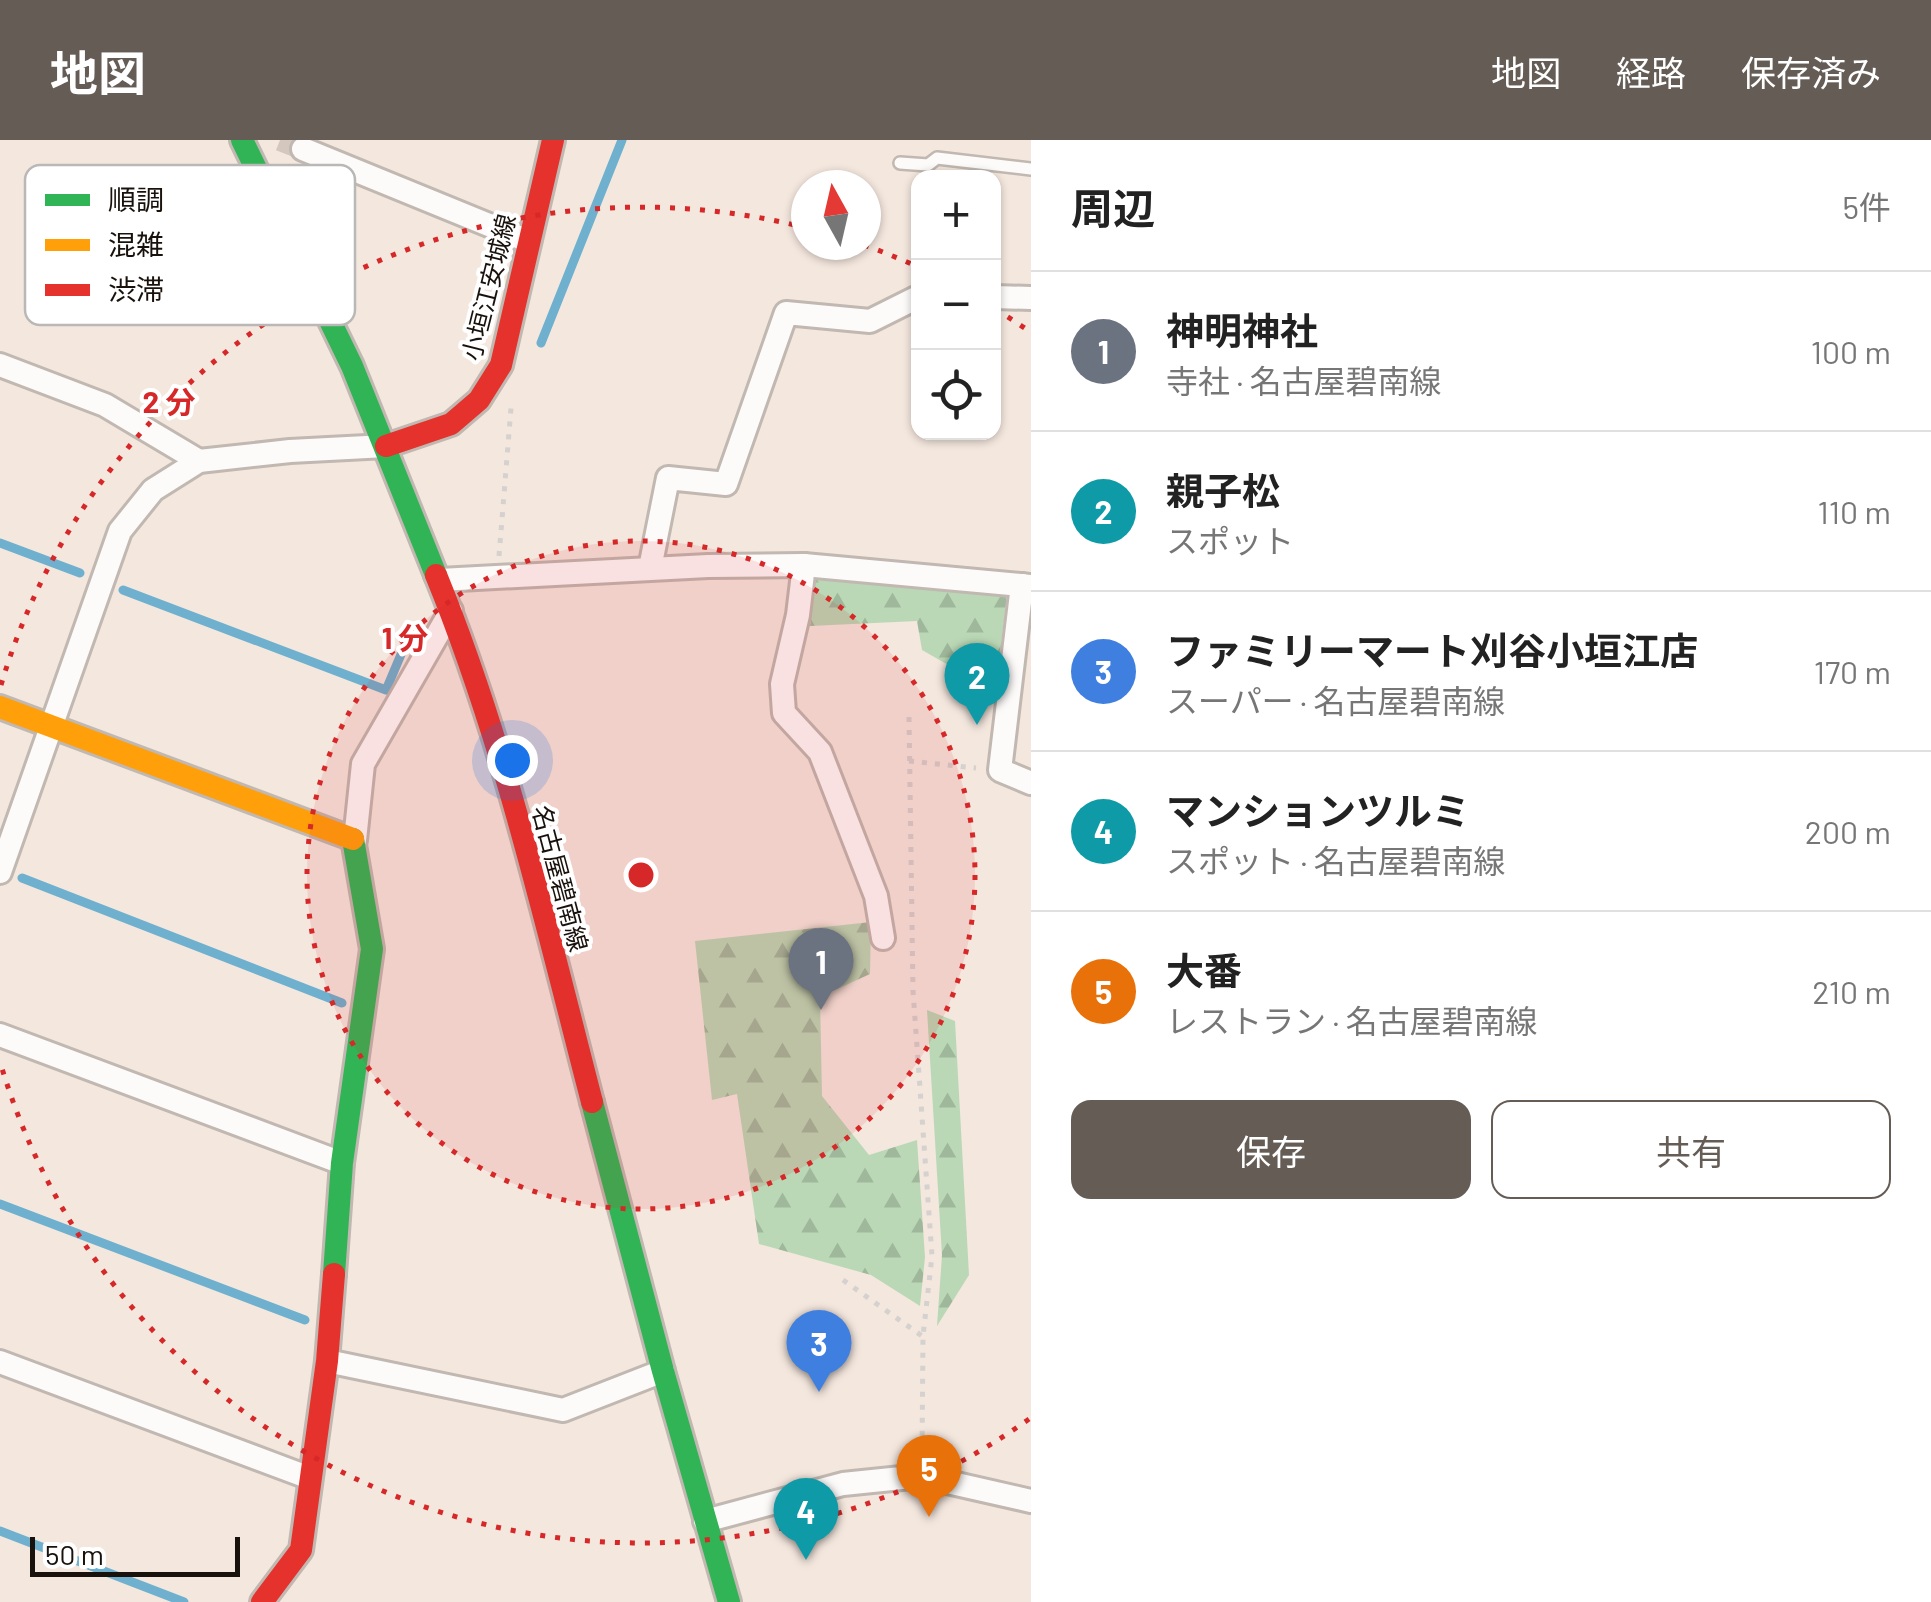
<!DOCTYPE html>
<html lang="ja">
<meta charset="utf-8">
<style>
:root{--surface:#fff;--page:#f6f6f6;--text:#222;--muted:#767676;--line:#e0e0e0;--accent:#655c56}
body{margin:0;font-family:Barlow,"Noto Sans JP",sans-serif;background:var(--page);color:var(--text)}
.controls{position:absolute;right:30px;top:30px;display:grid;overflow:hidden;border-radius:20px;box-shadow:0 2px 8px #0004}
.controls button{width:90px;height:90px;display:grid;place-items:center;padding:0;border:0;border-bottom:2px solid var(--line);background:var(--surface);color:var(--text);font:50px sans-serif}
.compass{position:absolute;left:791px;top:30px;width:90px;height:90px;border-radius:50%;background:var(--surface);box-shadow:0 2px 8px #0004;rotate:352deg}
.scale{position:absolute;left:30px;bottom:25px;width:210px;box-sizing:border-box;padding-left:10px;border:5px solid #18110c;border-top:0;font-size:28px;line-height:35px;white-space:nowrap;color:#18110c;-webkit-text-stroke:8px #fff;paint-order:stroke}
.you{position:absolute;left:512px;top:620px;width:35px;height:35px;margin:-25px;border:8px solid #fff;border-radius:50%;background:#1a73e8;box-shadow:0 0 0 15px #1a73e833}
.badge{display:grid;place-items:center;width:65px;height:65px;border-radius:50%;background:var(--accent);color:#fff;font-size:32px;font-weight:700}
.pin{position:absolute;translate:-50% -82px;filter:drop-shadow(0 2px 5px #0008)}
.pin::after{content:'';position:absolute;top:52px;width:35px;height:30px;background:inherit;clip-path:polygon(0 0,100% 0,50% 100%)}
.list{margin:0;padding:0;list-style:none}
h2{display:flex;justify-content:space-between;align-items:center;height:130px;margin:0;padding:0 40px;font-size:42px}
h2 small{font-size:32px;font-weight:400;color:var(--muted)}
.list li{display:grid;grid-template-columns:65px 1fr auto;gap:30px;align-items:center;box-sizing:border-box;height:160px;padding:0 40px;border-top:2px solid var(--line)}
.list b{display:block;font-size:38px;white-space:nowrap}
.list p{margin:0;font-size:32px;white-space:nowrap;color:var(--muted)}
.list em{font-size:32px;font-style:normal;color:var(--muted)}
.actions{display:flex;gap:20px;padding:30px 40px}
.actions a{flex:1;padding:22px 0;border:2px solid var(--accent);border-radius:20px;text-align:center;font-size:35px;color:var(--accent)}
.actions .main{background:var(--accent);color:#fff}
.icon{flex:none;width:55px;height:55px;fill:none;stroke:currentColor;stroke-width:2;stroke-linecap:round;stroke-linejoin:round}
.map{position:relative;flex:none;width:1031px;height:1462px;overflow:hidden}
header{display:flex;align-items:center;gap:60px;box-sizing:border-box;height:140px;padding:0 50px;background:var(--accent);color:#fff}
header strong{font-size:48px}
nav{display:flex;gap:55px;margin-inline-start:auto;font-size:35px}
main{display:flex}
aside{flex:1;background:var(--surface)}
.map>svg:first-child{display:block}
.forest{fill:url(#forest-firs)}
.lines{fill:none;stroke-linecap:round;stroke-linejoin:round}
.stream{stroke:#6eb0ce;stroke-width:9}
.street-tunnel{stroke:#d3c7be;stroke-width:22;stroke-dasharray:22 11;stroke-linecap:butt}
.lane-casing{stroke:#c1b8b1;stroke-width:16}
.street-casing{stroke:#c1b8b1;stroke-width:28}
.fast-casing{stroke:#c1b8b1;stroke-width:28}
.slow-casing{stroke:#c1b8b1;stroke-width:28}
.jam-casing{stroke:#c1b8b1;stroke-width:28}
.path{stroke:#d5d1ce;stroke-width:5;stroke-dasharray:5 8;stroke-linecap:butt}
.lane{stroke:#fdfbfa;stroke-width:11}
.street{stroke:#fdfbfa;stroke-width:22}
.fast{stroke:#30b455;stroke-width:22}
.slow{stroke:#ff9f0a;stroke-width:22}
.jam{stroke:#e5322d;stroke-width:22}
.ring{fill:none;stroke:#d62828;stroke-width:5;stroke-dasharray:5 10}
.labels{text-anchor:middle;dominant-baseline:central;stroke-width:8;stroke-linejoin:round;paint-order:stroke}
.street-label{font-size:25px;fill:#18110c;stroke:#fff}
.key{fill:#fff;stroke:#bab8b6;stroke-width:2.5}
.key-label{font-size:28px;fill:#18110c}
.centre{fill:#d62828;stroke:#fff;stroke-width:5}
.ring-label{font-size:30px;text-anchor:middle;font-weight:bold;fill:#d62828;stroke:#fff;stroke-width:8;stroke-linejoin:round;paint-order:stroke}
</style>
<header>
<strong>地図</strong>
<nav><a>地図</a><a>経路</a><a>保存済み</a></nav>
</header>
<main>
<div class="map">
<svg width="1031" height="1462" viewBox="0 0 1031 1462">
<defs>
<pattern id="forest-firs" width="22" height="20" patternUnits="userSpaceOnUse" patternTransform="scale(2.5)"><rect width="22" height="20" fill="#bad8b6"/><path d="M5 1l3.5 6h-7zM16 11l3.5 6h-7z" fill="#9fb89b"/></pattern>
</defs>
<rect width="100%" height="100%" fill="#f4e7de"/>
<g class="forest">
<polygon points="816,439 1007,456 996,545 978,542 922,510 917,481 810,486"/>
<polygon points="871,782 870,834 820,857 822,956 869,1015 917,1000 925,1117 920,1166 871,1135 759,1104 737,954 712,960 695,801"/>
<polygon points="927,870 955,881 969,1135 937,1186 942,1115"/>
</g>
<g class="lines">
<g class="stream">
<polyline points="541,203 622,0"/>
<polyline points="0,403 80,433"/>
<polyline points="123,450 386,550 405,505"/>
<polyline points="22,738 342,863"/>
<polyline points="0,1064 305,1180"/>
<polyline points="0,1391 184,1462"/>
</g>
<polyline class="street-tunnel" points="280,0 303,9"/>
<defs>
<polyline id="lane" points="900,23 928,25 937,18 1031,29"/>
<g id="street">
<polyline points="303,9 528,101"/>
<polyline points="994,157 1031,158"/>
<polyline points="0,225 105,265 199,321"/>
<polyline points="804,425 798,475 782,544 784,573 820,612 876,756 883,798"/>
<polyline points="650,428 668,338 726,344 786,173 870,181 918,157"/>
<polyline points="440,440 708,426 804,425 1031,446"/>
<polyline points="1022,445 1000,630 1031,643"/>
<polyline points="355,700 363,624 451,471"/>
<polyline points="0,732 120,391 153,350 199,321 290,311 386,306"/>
<polyline points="0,895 342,1023"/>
<polyline points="327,1221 563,1270 663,1231"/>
<polyline points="0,1222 310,1338"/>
<polyline points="705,1381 843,1344 921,1336 1031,1361"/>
</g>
<g id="fast">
<polyline points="242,0 352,226 436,435"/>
<polyline points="592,962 663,1231 729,1462"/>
<polyline points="334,1134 342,1023 372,809 353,699"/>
</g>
<polyline id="slow" points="0,567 353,699"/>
<g id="jam">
<polyline points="386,306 451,284 479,260 501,225 553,0"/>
<path d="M436 435C505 604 546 785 592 962"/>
<polyline points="262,1462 301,1410 327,1221 334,1134"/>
</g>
</defs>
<use href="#lane" class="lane-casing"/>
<use href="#street" class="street-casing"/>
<use href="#fast" class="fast-casing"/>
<use href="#slow" class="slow-casing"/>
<use href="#jam" class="jam-casing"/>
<g class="path">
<polyline points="499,416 511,268"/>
<polyline points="909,577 913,851 932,1116 923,1196 922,1313"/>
<polyline points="909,621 976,628"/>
<polyline points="843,1140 922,1196"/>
</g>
<use href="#lane" class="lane"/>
<use href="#street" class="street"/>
<use href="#fast" class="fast"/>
<use href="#slow" class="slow"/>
<use href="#jam" class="jam"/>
</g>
<circle cx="641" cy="735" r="334" fill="#d62828" fill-opacity=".12"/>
<g class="ring">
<circle cx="641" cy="735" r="334"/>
<path d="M1029 1279A668 668 0 0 1 1 925M1 545A668 668 0 0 1 803 87M864 105A668 668 0 0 1 918 127M995 169A668 668 0 0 1 1029 191"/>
</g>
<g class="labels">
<g class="street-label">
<text transform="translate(488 147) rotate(-76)">小垣江安城線</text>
<text transform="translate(561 738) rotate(75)">名古屋碧南線</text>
</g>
</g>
<rect x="25" y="25" width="330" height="160" rx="15" class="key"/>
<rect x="45" y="54" width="45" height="12" fill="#30b455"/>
<rect x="45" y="99" width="45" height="12" fill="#ff9f0a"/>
<rect x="45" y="144" width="45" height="12" fill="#e5322d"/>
<g class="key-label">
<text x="108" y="70">順調</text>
<text x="108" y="115">混雑</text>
<text x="108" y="160">渋滞</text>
</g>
<circle cx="641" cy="735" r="15" class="centre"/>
<g class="ring-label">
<text x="169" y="273">2 分</text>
<text x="405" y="509">1 分</text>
</g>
</svg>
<div class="controls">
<button>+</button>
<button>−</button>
<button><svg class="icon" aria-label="locate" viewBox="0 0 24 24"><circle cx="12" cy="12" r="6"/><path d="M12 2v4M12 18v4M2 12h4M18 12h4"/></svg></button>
</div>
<svg class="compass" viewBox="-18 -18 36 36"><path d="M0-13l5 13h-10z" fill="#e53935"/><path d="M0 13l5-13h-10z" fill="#767676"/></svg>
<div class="scale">50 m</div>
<div class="you"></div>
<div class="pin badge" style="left:821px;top:870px;background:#6b7280">1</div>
<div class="pin badge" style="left:977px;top:585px;background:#0f9aa8">2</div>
<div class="pin badge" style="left:819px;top:1252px;background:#3f7fe0">3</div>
<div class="pin badge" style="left:806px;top:1420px;background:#0f9aa8">4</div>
<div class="pin badge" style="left:929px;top:1377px;background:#e8710a">5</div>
</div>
<aside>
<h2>周辺<small>5件</small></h2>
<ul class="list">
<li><span class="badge" style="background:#6b7280">1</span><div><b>神明神社</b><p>寺社 · 名古屋碧南線</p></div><em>100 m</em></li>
<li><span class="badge" style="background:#0f9aa8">2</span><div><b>親子松</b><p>スポット</p></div><em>110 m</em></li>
<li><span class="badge" style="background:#3f7fe0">3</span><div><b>ファミリーマート刈谷小垣江店</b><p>スーパー · 名古屋碧南線</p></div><em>170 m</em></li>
<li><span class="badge" style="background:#0f9aa8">4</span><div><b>マンションツルミ</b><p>スポット · 名古屋碧南線</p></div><em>200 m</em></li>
<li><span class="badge" style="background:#e8710a">5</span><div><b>大番</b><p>レストラン · 名古屋碧南線</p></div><em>210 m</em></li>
</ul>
<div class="actions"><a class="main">保存</a><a>共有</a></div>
</aside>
</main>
